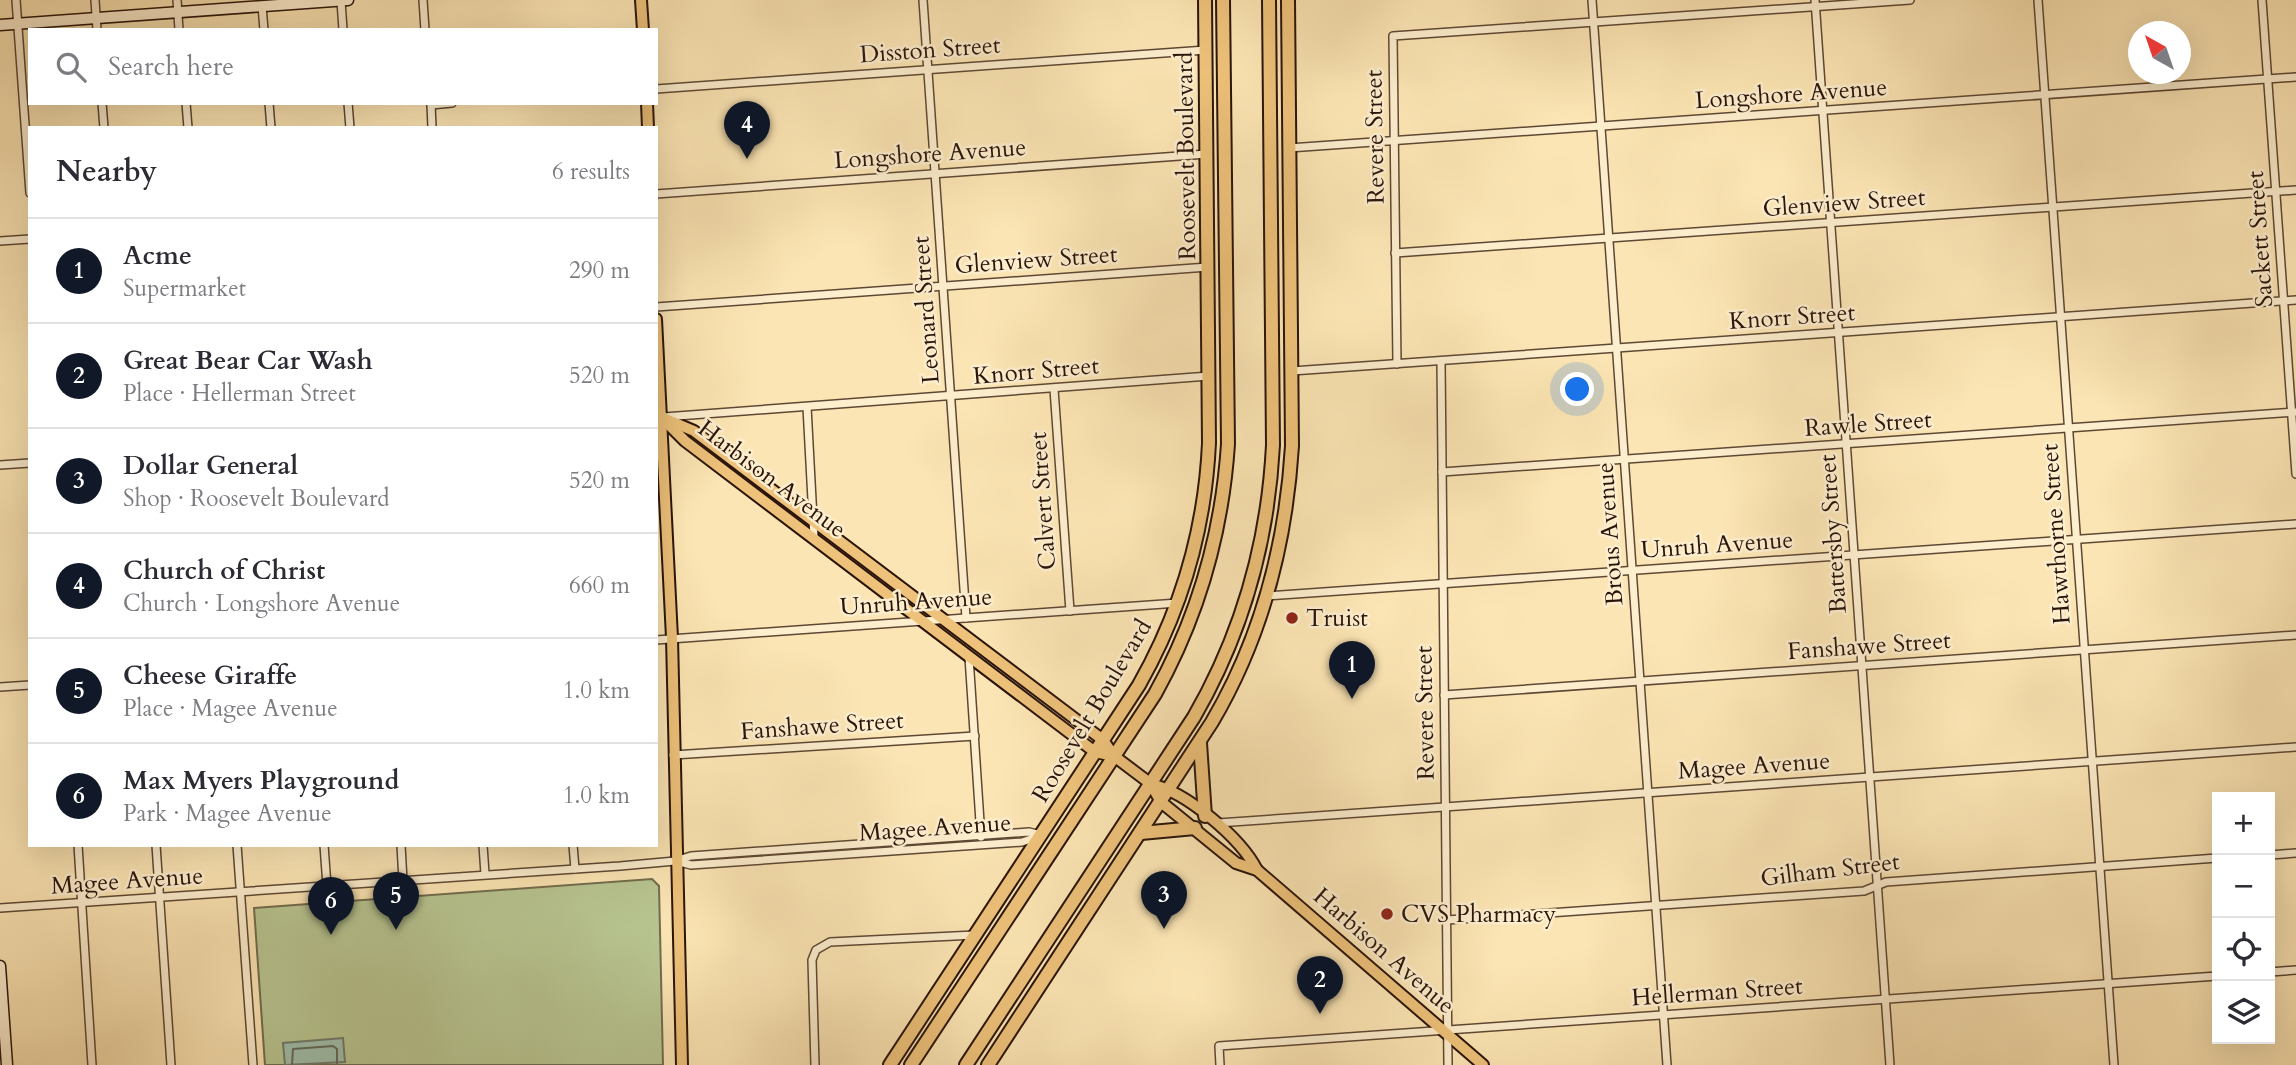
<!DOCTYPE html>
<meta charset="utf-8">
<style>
:root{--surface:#fff;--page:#f2f2f3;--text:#2b2b33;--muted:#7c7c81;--line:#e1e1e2;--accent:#111827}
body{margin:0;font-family:Cardo,serif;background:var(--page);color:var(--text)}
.controls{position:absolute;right:21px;bottom:21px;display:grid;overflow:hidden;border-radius:0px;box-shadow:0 7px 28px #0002}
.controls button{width:63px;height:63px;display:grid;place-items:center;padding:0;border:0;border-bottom:2px solid var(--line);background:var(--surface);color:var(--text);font:35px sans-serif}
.compass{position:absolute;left:2128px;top:21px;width:63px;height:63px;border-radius:50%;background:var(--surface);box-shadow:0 7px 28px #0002;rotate:320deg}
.you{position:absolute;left:1578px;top:390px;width:24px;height:24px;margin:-18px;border:5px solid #fff;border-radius:50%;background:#1a73e8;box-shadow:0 0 0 10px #1a73e833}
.badge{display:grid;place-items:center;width:46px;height:46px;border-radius:50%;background:var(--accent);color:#fff;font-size:23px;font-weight:700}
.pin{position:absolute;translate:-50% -58px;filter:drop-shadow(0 2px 4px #0008)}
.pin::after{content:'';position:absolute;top:37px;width:24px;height:21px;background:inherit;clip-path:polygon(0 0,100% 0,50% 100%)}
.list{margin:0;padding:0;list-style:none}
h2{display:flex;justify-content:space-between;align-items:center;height:91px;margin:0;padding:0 28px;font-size:30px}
h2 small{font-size:23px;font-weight:400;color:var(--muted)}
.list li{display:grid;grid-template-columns:46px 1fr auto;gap:21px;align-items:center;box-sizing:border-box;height:105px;padding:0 28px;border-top:2px solid var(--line)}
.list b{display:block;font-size:26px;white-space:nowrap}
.list p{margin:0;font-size:23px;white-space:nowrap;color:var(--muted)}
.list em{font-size:23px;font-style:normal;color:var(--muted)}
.icon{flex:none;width:38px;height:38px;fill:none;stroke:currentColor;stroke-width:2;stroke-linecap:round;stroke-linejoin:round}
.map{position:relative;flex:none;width:2296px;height:1065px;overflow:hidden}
.search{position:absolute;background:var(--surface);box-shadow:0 7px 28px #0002;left:28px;top:28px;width:630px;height:77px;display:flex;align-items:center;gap:18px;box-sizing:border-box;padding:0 24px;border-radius:0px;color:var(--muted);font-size:26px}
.panel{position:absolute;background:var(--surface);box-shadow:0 7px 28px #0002;left:28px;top:126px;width:630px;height:721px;border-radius:0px}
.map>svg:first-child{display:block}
.green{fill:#b8c692;stroke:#716d4e;stroke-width:2}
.water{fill:#9fbfac;stroke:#707b6b;stroke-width:2}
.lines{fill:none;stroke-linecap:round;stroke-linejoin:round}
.shore{stroke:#646a5b;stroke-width:2}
.street-casing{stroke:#5e4834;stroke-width:10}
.secondary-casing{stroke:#2a140a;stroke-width:13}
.primary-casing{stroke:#2a140a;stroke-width:14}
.highway-casing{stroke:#2a140a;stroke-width:16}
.street{stroke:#fdeece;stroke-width:7}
.secondary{stroke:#fdeece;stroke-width:10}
.primary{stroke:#eec27a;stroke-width:10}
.highway{stroke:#eec27a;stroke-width:12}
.poi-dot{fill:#8f2418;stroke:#fdeece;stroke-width:2.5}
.labels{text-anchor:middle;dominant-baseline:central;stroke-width:5;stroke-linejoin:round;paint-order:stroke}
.street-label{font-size:24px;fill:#2a140a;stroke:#fdeece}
.poi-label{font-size:24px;fill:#2a140a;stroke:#fdeece;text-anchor:start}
</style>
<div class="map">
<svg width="2296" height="1065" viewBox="0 0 2296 1065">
<rect width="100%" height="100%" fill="#fce5b4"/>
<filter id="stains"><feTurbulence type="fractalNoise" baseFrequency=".00286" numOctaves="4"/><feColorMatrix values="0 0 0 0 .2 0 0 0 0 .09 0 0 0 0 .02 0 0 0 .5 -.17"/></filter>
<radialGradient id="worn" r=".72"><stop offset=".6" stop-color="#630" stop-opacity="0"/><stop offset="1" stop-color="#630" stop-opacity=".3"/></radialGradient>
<polygon class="green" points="652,879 659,886 663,1065 265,1065 254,908"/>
<polygon class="water" points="343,1038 345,1062 285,1065 283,1043"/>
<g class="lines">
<polyline class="shore" points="292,1065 293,1049 333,1046 337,1049 337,1065"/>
<defs>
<g id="street">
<polyline points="16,0 30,193"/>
<polyline points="95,0 97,30"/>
<polyline points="177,0 179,30"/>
<polyline points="423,0 425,30"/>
<polyline points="923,0 966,618"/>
<polyline points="1592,0 1667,1065"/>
<polyline points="1815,0 1890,1065"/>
<polyline points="2038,0 2114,1065"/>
<polyline points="2262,0 2296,474"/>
<polyline points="341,1 343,30"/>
<polyline points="262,6 264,30"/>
<polyline points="656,89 1206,50"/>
<polyline points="102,103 104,128"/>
<polyline points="186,103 188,128"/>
<polyline points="269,103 271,128"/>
<polyline points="348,103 350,128"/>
<polyline points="431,103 432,128"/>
<polyline points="431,105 452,103"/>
<polyline points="1289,148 2296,77"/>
<polyline points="656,194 1207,154"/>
<polyline points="0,241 30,239"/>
<polyline points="1395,253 2296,190"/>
<polyline points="656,307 1208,267"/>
<polyline points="1441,361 1448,1065"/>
<polyline points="1397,364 1393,36 1910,0"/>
<polyline points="1292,371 2296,300"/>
<polyline points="1054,389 1070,611"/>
<polyline points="807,407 814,537"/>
<polyline points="664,417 1209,376"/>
<polyline points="0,465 30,463"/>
<polyline points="1442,472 2296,412"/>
<polyline points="1267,596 2296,524"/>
<polyline points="656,640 1178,603"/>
<polyline points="969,657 981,837"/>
<polyline points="0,687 30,685"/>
<polyline points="1444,695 2296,635"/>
<polyline points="673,755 975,736"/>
<polyline points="1218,823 2296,747"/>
<polyline points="78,845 92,1065"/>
<polyline points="156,845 171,1065"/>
<polyline points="237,845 253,1065"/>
<polyline points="324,845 327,886"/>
<polyline points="401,845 403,881"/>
<polyline points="483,845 485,874"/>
<polyline points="573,845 575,869"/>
<polyline points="2270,855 2296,853"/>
<polyline points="676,861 691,865 1022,842 1040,836"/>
<polyline points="0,908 620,866 675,861 691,856 1029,832 1041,835"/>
<polyline points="1447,920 1864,891 1886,882 2217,858"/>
<polyline points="2270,972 2296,970"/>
<polyline points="815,1065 812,960 816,950 830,942 975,935"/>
<polyline points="1220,1065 1219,1046 2217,976"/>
</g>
<g id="secondary">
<polyline points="0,25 348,0"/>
<polyline points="0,966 7,1065"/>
</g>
<g id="primary">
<polyline points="641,0 643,30"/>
<polyline points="647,103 648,128"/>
<polyline points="656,319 672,638 682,1065"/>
<polyline points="661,417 694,431 1103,740 1114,756 1151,784 1161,802 1236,863 1257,870 1483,1065"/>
<polyline points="665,421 685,441 1095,752 1114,756"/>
<path d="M1151 784C1186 792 1240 837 1257 870"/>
</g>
<g id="highway">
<polyline points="1200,743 1205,816"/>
<polyline points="1141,833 1195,828"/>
<path d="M890 1065 1139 685C1182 609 1205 530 1209 443L1205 0"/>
<path d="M911 1065 1155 694C1199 615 1222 534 1228 444L1223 0"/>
<path d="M966 1065 1194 717C1243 632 1268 543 1273 445L1269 0"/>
<path d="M988 1065 1212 722C1262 637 1286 544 1292 446L1288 0"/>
</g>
</defs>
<use href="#street" class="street-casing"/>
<use href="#secondary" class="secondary-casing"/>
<use href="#primary" class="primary-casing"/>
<use href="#highway" class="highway-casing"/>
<use href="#street" class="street"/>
<use href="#secondary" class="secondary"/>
<use href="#primary" class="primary"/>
<use href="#highway" class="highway"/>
</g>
<g class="poi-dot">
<circle cx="1292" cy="618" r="7"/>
<circle cx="1387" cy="914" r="7"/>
</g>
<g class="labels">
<g class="street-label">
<text transform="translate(930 50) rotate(-4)">Disston Street</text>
<text transform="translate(1791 94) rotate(-4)">Longshore Avenue</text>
<text transform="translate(1375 137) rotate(-91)">Revere Street</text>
<text transform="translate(930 154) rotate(-4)">Longshore Avenue</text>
<text transform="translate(1186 156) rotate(-91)">Roosevelt Boulevard</text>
<text transform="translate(1844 203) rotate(-4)">Glenview Street</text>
<text transform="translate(2260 239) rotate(-94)">Sackett Street</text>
<text transform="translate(1036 260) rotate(-4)">Glenview Street</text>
<text transform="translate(926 310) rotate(-94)">Leonard Street</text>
<text transform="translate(1792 317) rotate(-4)">Knorr Street</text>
<text transform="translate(1036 371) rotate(-5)">Knorr Street</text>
<text transform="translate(1868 424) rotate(-4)">Rawle Street</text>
<text transform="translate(772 479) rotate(37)">Harbison Avenue</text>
<text transform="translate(1043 501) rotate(-94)">Calvert Street</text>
<text transform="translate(1610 534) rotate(-94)">Brous Avenue</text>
<text transform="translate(1833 534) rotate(-94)">Battersby Street</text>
<text transform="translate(2056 534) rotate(-94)">Hawthorne Street</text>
<text transform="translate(1717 545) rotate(-4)">Unruh Avenue</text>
<text transform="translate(916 602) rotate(-4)">Unruh Avenue</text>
<text transform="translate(1869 646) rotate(-4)">Fanshawe Street</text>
<text transform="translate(1092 711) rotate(-59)">Roosevelt Boulevard</text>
<text transform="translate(1425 713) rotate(-91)">Revere Street</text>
<text transform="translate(822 726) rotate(-4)">Fanshawe Street</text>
<text transform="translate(1754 766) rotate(-4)">Magee Avenue</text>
<text transform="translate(935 828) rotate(-4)">Magee Avenue</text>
<text transform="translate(1830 870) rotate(-7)">Gilham Street</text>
<text transform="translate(127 881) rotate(-4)">Magee Avenue</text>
<text transform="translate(1384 951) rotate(41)">Harbison Avenue</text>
<text transform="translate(1717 992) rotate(-4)">Hellerman Street</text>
</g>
<g class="poi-label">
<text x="1306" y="618">Truist</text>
<text x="1401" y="914">CVS Pharmacy</text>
</g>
</g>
<rect width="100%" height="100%" filter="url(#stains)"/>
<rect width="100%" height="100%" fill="url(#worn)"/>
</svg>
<div class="controls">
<button>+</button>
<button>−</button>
<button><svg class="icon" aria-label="locate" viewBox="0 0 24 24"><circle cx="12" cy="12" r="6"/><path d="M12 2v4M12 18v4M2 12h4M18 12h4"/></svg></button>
<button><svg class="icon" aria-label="layers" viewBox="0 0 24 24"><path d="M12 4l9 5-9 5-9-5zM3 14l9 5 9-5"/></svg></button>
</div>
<svg class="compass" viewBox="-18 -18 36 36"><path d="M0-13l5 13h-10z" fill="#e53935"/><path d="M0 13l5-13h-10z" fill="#7c7c81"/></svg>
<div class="you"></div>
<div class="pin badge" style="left:1352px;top:699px">1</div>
<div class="pin badge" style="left:1320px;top:1014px">2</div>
<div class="pin badge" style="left:1164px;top:929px">3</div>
<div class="pin badge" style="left:747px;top:159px">4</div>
<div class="pin badge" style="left:396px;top:930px">5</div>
<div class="pin badge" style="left:331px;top:935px">6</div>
<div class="search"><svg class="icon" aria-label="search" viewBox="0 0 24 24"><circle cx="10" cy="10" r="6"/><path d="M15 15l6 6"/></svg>Search here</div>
<section class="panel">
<h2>Nearby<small>6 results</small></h2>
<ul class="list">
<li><span class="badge">1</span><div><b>Acme</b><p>Supermarket</p></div><em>290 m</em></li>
<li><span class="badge">2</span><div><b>Great Bear Car Wash</b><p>Place · Hellerman Street</p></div><em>520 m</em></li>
<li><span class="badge">3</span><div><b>Dollar General</b><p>Shop · Roosevelt Boulevard</p></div><em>520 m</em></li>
<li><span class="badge">4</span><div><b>Church of Christ</b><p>Church · Longshore Avenue</p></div><em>660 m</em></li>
<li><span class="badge">5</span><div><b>Cheese Giraffe</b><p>Place · Magee Avenue</p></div><em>1.0 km</em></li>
<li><span class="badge">6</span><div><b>Max Myers Playground</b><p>Park · Magee Avenue</p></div><em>1.0 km</em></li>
</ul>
</section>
</div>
